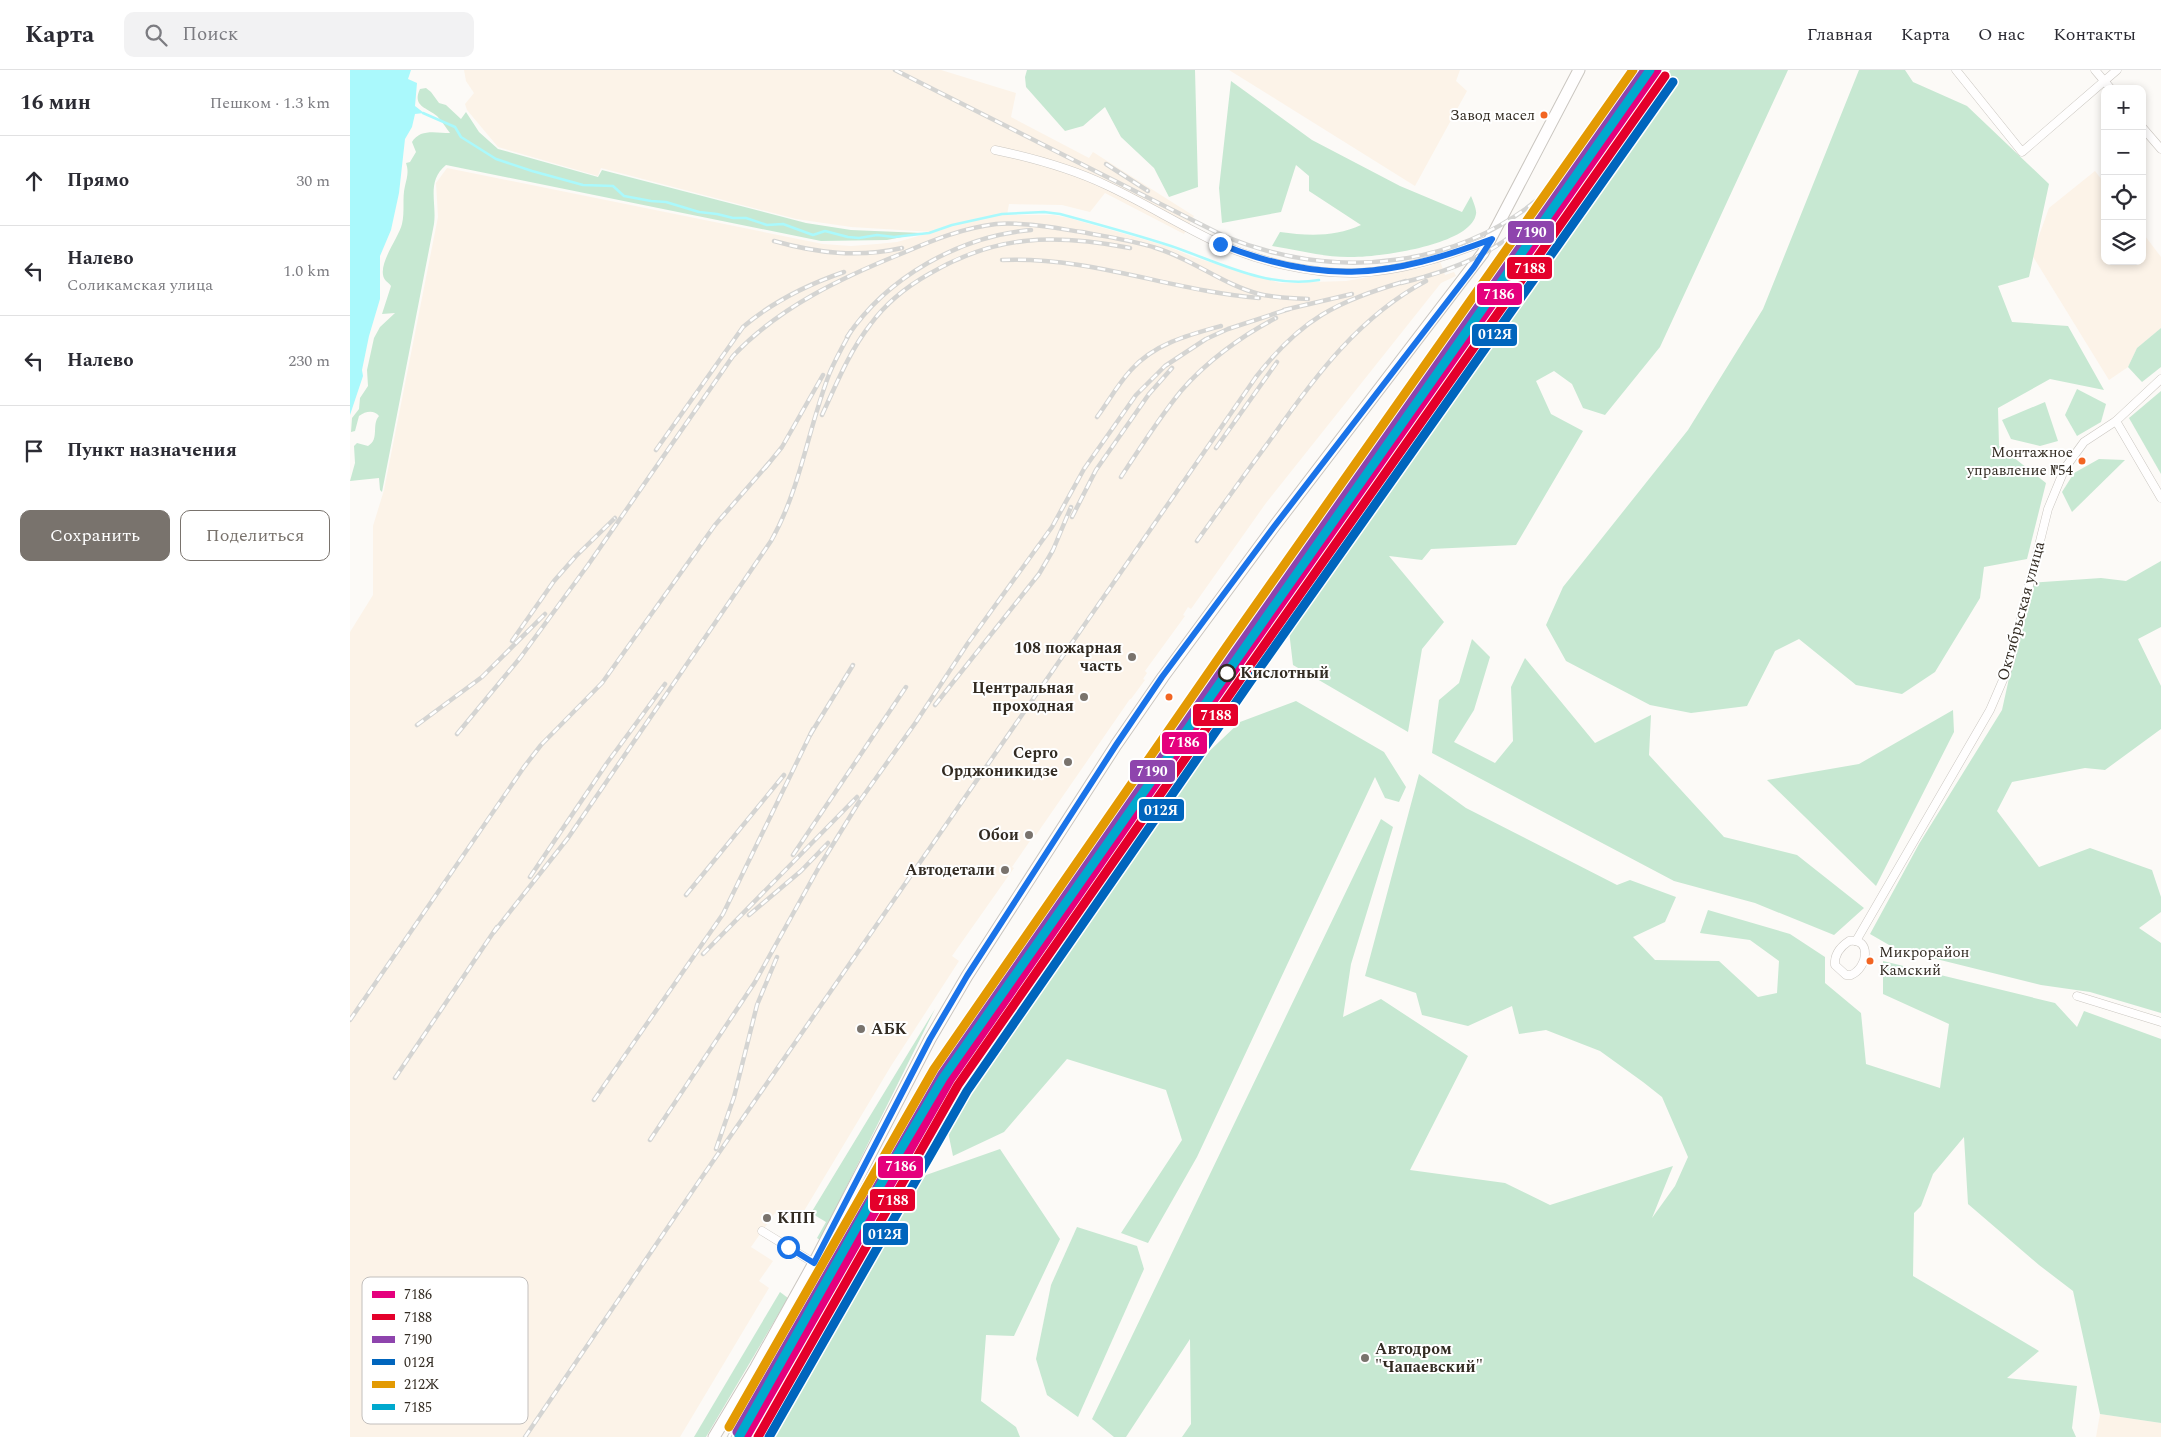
<!DOCTYPE html>
<html lang="ru">
<meta charset="utf-8">
<style>
:root{--surface:#fff;--page:#f2f2f3;--text:#2b2b33;--muted:#7c7c81;--line:#e1e1e2;--accent:#79736d}
body{margin:0;font-family:Spectral,serif;background:var(--page);color:var(--text)}
.controls{position:absolute;right:15px;top:15px;display:grid;overflow:hidden;border-radius:10px;box-shadow:0 2px 8px #0003}
.controls button{width:45px;height:45px;display:grid;place-items:center;padding:0;border:0;border-bottom:1px solid var(--line);background:var(--surface);color:var(--text);font:25px sans-serif}
.stop{position:absolute;width:15px;height:15px;margin:-11px;border:4px solid #1a73e8;border-radius:50%;background:#fff}
.stop.end{background:#1a73e8;border-color:#fff;box-shadow:0 1px 5px #0008}
.list{margin:0;padding:0;list-style:none}
h2{display:flex;justify-content:space-between;align-items:center;height:65px;margin:0;padding:0 20px;font-size:21px}
h2 small{font-size:16px;font-weight:400;color:var(--muted)}
.list li{display:grid;grid-template-columns:32px 1fr auto;gap:15px;align-items:center;box-sizing:border-box;height:90px;padding:0 20px;border-top:1px solid var(--line)}
.list b{display:block;font-size:19px;white-space:nowrap}
.list p{margin:0;font-size:16px;white-space:nowrap;color:var(--muted)}
.list em{font-size:16px;font-style:normal;color:var(--muted)}
.actions{display:flex;gap:10px;padding:15px 20px}
.actions a{flex:1;padding:11px 0;border:1px solid var(--accent);border-radius:10px;text-align:center;font-size:18px;color:var(--accent)}
.actions .main{background:var(--accent);color:#fff}
.icon{flex:none;width:28px;height:28px;fill:none;stroke:currentColor;stroke-width:2;stroke-linecap:round;stroke-linejoin:round}
.map{position:relative;flex:none;width:1811px;height:1367px;overflow:hidden}
header{display:flex;align-items:center;gap:30px;box-sizing:border-box;height:70px;padding:0 25px;background:var(--surface);border-bottom:1px solid var(--line)}
header strong{font-size:24px}
nav{display:flex;gap:28px;margin-inline-start:auto;font-size:18px}
.search{width:350px;height:45px;background:var(--page);display:flex;align-items:center;gap:12px;box-sizing:border-box;padding:0 18px;border-radius:10px;color:var(--muted);font-size:19px}
main{display:flex}
aside{flex:1;background:var(--surface)}
.map>svg:first-child{display:block}
.built{fill:#fcf3e8}
.green{fill:#c7e8d2}
.water{fill:#aaf9fc}
.lines{fill:none;stroke-linecap:round;stroke-linejoin:round}
.stream{stroke:#aaf9fc;stroke-width:2.5}
.minor-casing{stroke:#cac6c0;stroke-width:9}
.primary-casing{stroke:#cac6c0;stroke-width:13}
.minor{stroke:#fffefe;stroke-width:8}
.primary{stroke:#fffefe;stroke-width:11}
.rail-casing{stroke:#d4d4d2;stroke-width:4.5}
.rail{stroke:#fff;stroke-width:2.5;stroke-dasharray:8;stroke-linecap:butt}
.rail-1-casing{stroke:#fff;stroke-width:12}
.rail-2-casing{stroke:#fff;stroke-width:12}
.rail-3-casing{stroke:#fff;stroke-width:12}
.rail-4-casing{stroke:#fff;stroke-width:12}
.rail-5-casing{stroke:#fff;stroke-width:12}
.rail-6-casing{stroke:#fff;stroke-width:12}
.rail-1{stroke:#e5007d;stroke-width:9}
.rail-2{stroke:#e4002b;stroke-width:9}
.rail-3{stroke:#8e44ad;stroke-width:9}
.rail-4{stroke:#0065bd;stroke-width:9}
.rail-5{stroke:#e39a03;stroke-width:9}
.rail-6{stroke:#00a9ce;stroke-width:9}
.route{stroke:#1a73e8;stroke-width:6}
.bus-dot{fill:#f26522;stroke:#fff;stroke-width:2}
.poi-dot{fill:#79736d;stroke:#fff;stroke-width:2}
.stop-dot{fill:#fff;stroke:#322b22;stroke-width:2.5}
.labels{text-anchor:middle;dominant-baseline:central;stroke-width:4;stroke-linejoin:round;paint-order:stroke}
.bus-label{font-size:15px;fill:#322b22;stroke:#fff;text-anchor:end}
.street-label{font-size:16px;fill:#322b22;stroke:#fff}
.poi-label{font-size:16px;font-weight:bold;fill:#322b22;stroke:#fff;text-anchor:end}
.stop-label{font-size:16px;font-weight:bold;fill:#322b22;stroke:#fff;text-anchor:start}
.key{fill:#fff;stroke:#c2bfbd;stroke-width:1}
.key-label{font-size:14px;fill:#322b22}
.line-badge{stroke:#fff;stroke-width:2}
.badge-label{font-size:14px;text-anchor:middle;font-weight:bold;fill:#fff}
</style>
<header>
<strong>Карта</strong>
<div class="search"><svg class="icon" aria-label="search" viewBox="0 0 24 24"><circle cx="10" cy="10" r="6"/><path d="M15 15l6 6"/></svg>Поиск</div>
<nav><a>Главная</a><a>Карта</a><a>О нас</a><a>Контакты</a></nav>
</header>
<main>
<aside>
<h2>16 мин<small>Пешком · 1.3 km</small></h2>
<ul class="list">
<li><svg class="icon" aria-label="ahead" viewBox="0 0 24 24"><path d="M12 20V5M6 11l6-6 6 6"/></svg><div><b>Прямо</b></div><em>30 m</em></li>
<li><svg class="icon" aria-label="left" viewBox="0 0 24 24"><path d="M17 20v-9H6M10 6l-5 5 5 5"/></svg><div><b>Налево</b><p>Соликамская улица</p></div><em>1.0 km</em></li>
<li><svg class="icon" aria-label="left" viewBox="0 0 24 24"><path d="M17 20v-9H6M10 6l-5 5 5 5"/></svg><div><b>Налево</b></div><em>230 m</em></li>
<li><svg class="icon" aria-label="arrive" viewBox="0 0 24 24"><path d="M6 21V4h12l-3 4 3 4H6"/></svg><div><b>Пункт назначения</b></div></li>
</ul>
<div class="actions"><a class="main">Сохранить</a><a>Поделиться</a></div>
</aside>
<div class="map">
<svg width="1811" height="1367" viewBox="0 0 1811 1367">
<rect width="100%" height="100%" fill="#fcfaf7"/>
<g class="built">
<polygon points="114,0 591,0 666,23 661,47 739,88 743,82 844,146 834,164 755,123 740,142 712,135 659,134 657,145 704,145 719,148 817,176 843,187 930,213 996,211 1078,197 1090,191 1095,205 1104,202 1106,206 1091,213 916,433 841,539 838,537 833,545 835,546 795,601 797,603 793,609 795,610 781,629 780,629 686,765 684,765 662,797 664,798 602,886 609,891 541,996 445,1156 425,1143 401,1177 423,1191 409,1211 419,1218 330,1367 0,1367 0,562 23,525 23,456 34,420 88,147 86,113 97,98 473,174 501,176 527,174 547,172 583,162 501,157 446,149 251,98 248,106 148,77 117,40 115,34 124,23 116,11"/>
<polygon points="879,0 1110,0 1106,11 1117,21 1065,116"/>
<polygon points="1745,101 1755,114 1755,191 1792,191 1792,162 1811,187 1811,258 1787,278 1778,297 1759,310 1682,185 1699,138"/>
<polygon points="1750,1344 1811,1353 1811,1367 1746,1367"/>
</g>
<g class="green">
<polygon points="677,0 845,0 848,117 819,127 804,98 771,67 755,37 733,56 715,61 676,17 675,7"/>
<polygon points="1320,0 1438,0 1310,277 1255,345 1233,338 1222,314 1204,301 1186,311 1201,344 1233,361 1166,475 1081,479 1072,490 1039,486 1094,552 1072,579 1058,662 943,595 939,561"/>
<polygon points="1509,0 1555,0 1563,12 1617,36 1699,114 1679,207 1648,216 1662,252 1718,256 1754,320 1700,309 1648,338 1649,376 1696,413 1677,489 1634,497 1630,528 1585,602 1552,624 1506,615 1449,569 1425,581 1397,636 1341,643 1300,635 1216,591 1196,555 1213,517 1338,360 1413,239"/>
<path d="M881 11 962 70 1050 116 1112 142 1121 126C1123 131 1127 140 1126 144 1121 176 1023 188 998 187 973 187 947 180 922 176L930 162C958 166 985 167 1011 155L959 121V106L946 95 931 142 872 153 869 118Z"/>
<path d="M76 18 81 22 89 33 96 35 111 49 116 42 129 62 148 79 248 107 252 100 456 153 501 160 572 163 537 170 471 171 96 95C76 111 87 133 84 154L32 422 30 420 29 408 0 411 5 393 4 376 7 373 18 376C30 369 21 355 29 346 24 340 16 341 9 346L5 361 1 362 2 348 9 339 10 328 18 316 17 300 24 268 30 257 45 243 32 244 41 216C40 214 38 213 36 211 24 198 49 168 52 154 55 141 52 128 55 116 57 107 59 102 56 93L60 92 66 82 62 72C70 58 87 63 100 63 96 58 92 51 87 46 76 37 62 36 70 19Z"/>
<polygon points="1811,258 1811,297 1792,312 1778,297 1787,278"/>
<polygon points="1727,319 1756,334 1751,352 1727,366 1715,345"/>
<polygon points="1811,321 1811,404 1779,348"/>
<polygon points="1695,332 1708,371 1690,376 1661,369 1652,350"/>
<polygon points="1749,389 1775,390 1722,442 1712,422 1724,403"/>
<polygon points="1811,491 1811,557 1788,569 1811,616 1811,659 1755,700 1735,698 1662,712 1647,741 1689,797 1740,778 1802,800 1811,827 1811,842 1789,858 1811,873 1811,943 1740,922 1691,915 1546,879 1520,864 1569,774 1652,640 1680,513 1751,508 1776,511"/>
<polygon points="1122,569 1140,587 1124,640 1104,672 1145,693 1163,671 1161,617 1175,588 1245,673 1301,645 1299,685 1374,767 1447,785 1514,838 1484,865 1405,833 1324,811 1082,683 1089,630 1109,613"/>
<polygon points="946,631 1034,682 1056,717 1049,732 1035,728 1025,707 847,1087 798,1173 771,1163 832,1070 816,1020 717,989 654,1062 603,1086 598,1062 686,901 813,725 890,652"/>
<polygon points="1603,640 1604,662 1526,816 1417,710 1509,694"/>
<polygon points="1069,704 1116,738 1267,815 1280,810 1326,827 1315,852 1283,867 1305,890 1369,891 1408,927 1427,923 1429,891 1400,870 1350,863 1358,840 1440,864 1475,887 1475,913 1511,943 1516,994 1590,1018 1599,954 1533,924 1533,891 1705,933 1727,957 1734,941 1811,969 1811,1353 1750,1344 1723,1221 1689,1195 1618,1134 1614,1067 1583,1104 1571,1136 1564,1143 1563,1206 1689,1281 1657,1308 1727,1316 1722,1358 1726,1367 832,1367 841,1354 840,1269 776,1367 764,1367 742,1349 1031,749 1043,757 1001,894 993,947 1031,929 1118,986 1060,1100 1155,1113 1200,1135 1323,1096 1302,1148 1325,1116 1338,1087 1312,1027 1293,1012 1250,981 1196,960 1169,964 1162,936 1118,956 1072,945 1066,923 1015,906"/>
<polygon points="585,939 470,1170 467,1168 476,1152 461,1143"/>
<polygon points="650,1079 710,1169 664,1266 636,1265 631,1331 666,1357 670,1367 411,1367 524,1157 559,1111"/>
<polygon points="727,1157 787,1176 794,1199 728,1347 697,1325 686,1289 701,1215"/>
<polygon points="430,1222 438,1228 356,1367 344,1367"/>
</g>
<polygon class="water" points="0,0 61,0 58,9 67,13 65,36 74,43 65,44 62,57 55,69 49,123 41,160 30,186 30,229 19,266 12,300 13,306 0,345"/>
<g class="lines">
<path class="stream" d="M73 43 105 57 111 67 146 89 182 101 233 115 263 116 274 126 301 131 316 132 349 142 367 144 383 148H396L417 155 433 154 463 165 475 161 498 167 509 168 527 165 544 167 579 163 602 155 652 144 694 142 710 144C747 154 784 164 821 176 868 192 918 219 969 210"/>
<defs>
<g id="minor">
<polyline points="1606,0 1672,82 1767,0"/>
<polyline points="1745,0 1761,19"/>
<polyline points="1792,57 1811,79"/>
<path d="M645 80C683 88 720 98 756 115 795 133 831 156 870 174 911 192 961 204 1006 203 1053 201 1098 186 1141 169"/>
<polyline points="1766,351 1811,428"/>
<path d="M1499 871C1522 867 1518 898 1501 905H1496L1485 895C1484 884 1490 877 1499 871Z"/>
<polyline points="1506,871 1640,640 1659,596 1698,439 1715,398 1734,372 1766,351 1811,309"/>
<polyline points="1727,926 1811,952"/>
<polyline points="412,1161 464,1193"/>
</g>
<polyline id="primary" points="364,1367 406,1297 464,1193 580,969 617,906 766,675 813,607 923,458 1133,183 1229,0"/>
</defs>
<use href="#minor" class="minor-casing"/>
<use href="#primary" class="primary-casing"/>
<use href="#minor" class="minor"/>
<use href="#primary" class="primary"/>
<defs>
<g id="rail">
<path d="M545 0 874 166C988 213 1117 199 1208 112"/>
<polyline points="756,94 798,121"/>
<path d="M424 171C467 183 507 188 552 178"/>
<path d="M652 190C740 186 822 221 909 228"/>
<path d="M1051 213C1098 202 1146 184 1181 149"/>
<polyline points="934,240 1002,224"/>
<path d="M497 267C537 207 610 166 681 160"/>
<path d="M472 345C486 315 499 282 520 255 536 233 556 217 579 204 647 164 705 164 780 178"/>
<path d="M747 347C758 332 768 314 781 300 804 274 838 265 871 256"/>
<polyline points="866,378 927,292"/>
<path d="M306 380 393 257C421 233 459 214 494 202"/>
<polyline points="415,398 432,377 473,305"/>
<path d="M771 407C790 378 809 348 831 321 856 292 891 266 926 248"/>
<polyline points="722,447 746,400 799,324 822,298"/>
<path d="M847 471C872 436 897 401 923 366 966 305 1010 246 1076 211"/>
<polyline points="162,571 204,511 226,486 265,448"/>
<polyline points="585,635 689,504 703,480 721,437"/>
<polyline points="67,655 132,607 195,544"/>
<path d="M107 664 170 588 238 495 383 286C429 237 491 208 553 183 583 170 613 158 646 154 675 152 704 158 732 162 757 167 782 170 806 178 842 189 872 214 909 224 925 228 942 228 958 229"/>
<polyline points="460,665 503,595"/>
<polyline points="443,785 556,617"/>
<polyline points="180,807 257,693 315,614"/>
<polyline points="336,825 434,705"/>
<polyline points="399,845 451,801 478,773"/>
<path d="M144 862 218 768 421 471C451 418 458 358 480 302 486 288 494 274 501 261"/>
<polyline points="353,884 507,727"/>
<polyline points="0,950 174,697 191,675 252,613 365,455 419,393"/>
<polyline points="45,1008 147,857"/>
<polyline points="244,1030 373,844 463,659"/>
<polyline points="300,1070 405,912 469,797 509,732 566,652 618,573 702,457 734,399 786,325 815,296 856,269 878,259 939,239"/>
<polyline points="366,1079 384,1027 407,935 427,887"/>
<path d="M175 1367 350 1110 906 307C952 248 986 232 1056 211"/>
<polyline points="379,1367 563,1040 630,931 850,616 1148,205 1292,0"/>
</g>
</defs>
<use href="#rail" class="rail-casing"/>
<use href="#rail" class="rail"/>
<defs>
<polyline id="rail-1" points="396,1367 600,1010 893,588 1307,0"/>
<polyline id="rail-2" points="408,1367 608,1015 901,594 1315,6"/>
<polyline id="rail-3" points="387,1362 592,1004 885,582 1295,0"/>
<polyline id="rail-4" points="419,1367 617,1021 909,599 1323,12"/>
<polyline id="rail-5" points="379,1357 584,999 877,576 1283,0"/>
<polyline id="rail-6" points="389,1367 541,1096 593,1008 1300,0"/>
</defs>
<use href="#rail-1" class="rail-1-casing"/>
<use href="#rail-2" class="rail-2-casing"/>
<use href="#rail-3" class="rail-3-casing"/>
<use href="#rail-4" class="rail-4-casing"/>
<use href="#rail-5" class="rail-5-casing"/>
<use href="#rail-6" class="rail-6-casing"/>
<use href="#rail-1" class="rail-1"/>
<use href="#rail-2" class="rail-2"/>
<use href="#rail-3" class="rail-3"/>
<use href="#rail-4" class="rail-4"/>
<use href="#rail-5" class="rail-5"/>
<use href="#rail-6" class="rail-6"/>
</g>
<g class="lines">
<path class="route" d="M438 1177 464 1193 580 969 617 906 766 675 812 607 923 458 1124 197 1142 169C1041 207 973 216 870 174"/>
</g>
<g class="bus-dot">
<circle cx="1194" cy="45" r="4.5"/>
<circle cx="1732" cy="391" r="4.5"/>
<circle cx="819" cy="627" r="4.5"/>
<circle cx="1520" cy="891" r="4.5"/>
</g>
<g class="poi-dot">
<circle cx="782" cy="587" r="5"/>
<circle cx="734" cy="627" r="5"/>
<circle cx="718" cy="692" r="5"/>
<circle cx="679" cy="765" r="5"/>
<circle cx="655" cy="800" r="5"/>
<circle cx="511" cy="959" r="5"/>
<circle cx="417" cy="1148" r="5"/>
<circle cx="1015" cy="1288" r="5"/>
</g>
<circle class="stop-dot" cx="877" cy="603" r="8"/>
<g class="labels">
<g class="bus-label">
<text x="1185" y="45">Завод масел</text>
<text x="1723" y="382">Монтажное<tspan x="1723" dy="18">управление №54</tspan></text>
<text x="1529" y="882" text-anchor="start">Микрорайон<tspan x="1529" dy="18">Камский</tspan></text>
</g>
<g class="street-label">
<text transform="translate(1671 541) rotate(-75)">Октябрьская улица</text>
</g>
<g class="poi-label">
<text x="772" y="578">108 пожарная<tspan x="772" dy="18">часть</tspan></text>
<text x="724" y="618">Центральная<tspan x="724" dy="18">проходная</tspan></text>
<text x="708" y="683">Серго<tspan x="708" dy="18">Орджоникидзе</tspan></text>
<text x="669" y="765">Обои</text>
<text x="645" y="800">Автодетали</text>
<text x="521" y="959" text-anchor="start">АБК</text>
<text x="427" y="1148" text-anchor="start">КПП</text>
<text x="1025" y="1279" text-anchor="start">Автодром<tspan x="1025" dy="18">"Чапаевский"</tspan></text>
</g>
<g class="stop-label">
<text x="890" y="603">Кислотный</text>
</g>
</g>
<rect x="12" y="1207" width="166" height="147" rx="8" class="key"/>
<rect x="22" y="1221" width="23" height="7" fill="#e5007d"/>
<rect x="22" y="1244" width="23" height="6" fill="#e4002b"/>
<rect x="22" y="1266" width="23" height="7" fill="#8e44ad"/>
<rect x="22" y="1289" width="23" height="6" fill="#0065bd"/>
<rect x="22" y="1311" width="23" height="7" fill="#e39a03"/>
<rect x="22" y="1334" width="23" height="6" fill="#00a9ce"/>
<g class="key-label">
<text x="54" y="1229">7186</text>
<text x="54" y="1252">7188</text>
<text x="54" y="1274">7190</text>
<text x="54" y="1297">012Я</text>
<text x="54" y="1319">212Ж</text>
<text x="54" y="1342">7185</text>
</g>
<g class="line-badge">
<rect x="1157" y="150" width="48" height="24" rx="5" fill="#8e44ad"/>
<rect x="1156" y="186" width="47" height="24" rx="5" fill="#e4002b"/>
<rect x="1126" y="212" width="47" height="24" rx="5" fill="#e5007d"/>
<rect x="1121" y="253" width="47" height="24" rx="5" fill="#0065bd"/>
<rect x="842" y="633" width="47" height="24" rx="5" fill="#e4002b"/>
<rect x="811" y="661" width="47" height="24" rx="5" fill="#e5007d"/>
<rect x="779" y="689" width="47" height="24" rx="5" fill="#8e44ad"/>
<rect x="788" y="728" width="47" height="24" rx="5" fill="#0065bd"/>
<rect x="527" y="1085" width="47" height="24" rx="5" fill="#e5007d"/>
<rect x="519" y="1118" width="47" height="24" rx="5" fill="#e4002b"/>
<rect x="512" y="1152" width="47" height="24" rx="5" fill="#0065bd"/>
</g>
<g class="badge-label">
<text x="1181" y="167">7190</text>
<text x="1180" y="203">7188</text>
<text x="1149" y="229">7186</text>
<text x="1145" y="269">012Я</text>
<text x="866" y="650">7188</text>
<text x="834" y="677">7186</text>
<text x="802" y="706">7190</text>
<text x="811" y="745">012Я</text>
<text x="551" y="1101">7186</text>
<text x="543" y="1135">7188</text>
<text x="535" y="1169">012Я</text>
</g>
</svg>
<div class="controls">
<button>+</button>
<button>−</button>
<button><svg class="icon" aria-label="locate" viewBox="0 0 24 24"><circle cx="12" cy="12" r="6"/><path d="M12 2v4M12 18v4M2 12h4M18 12h4"/></svg></button>
<button><svg class="icon" aria-label="layers" viewBox="0 0 24 24"><path d="M12 4l9 5-9 5-9-5zM3 14l9 5 9-5"/></svg></button>
</div>
<div class="stop" style="left:438px;top:1177px"></div>
<div class="stop end" style="left:870px;top:174px"></div>
</div>
</main>
